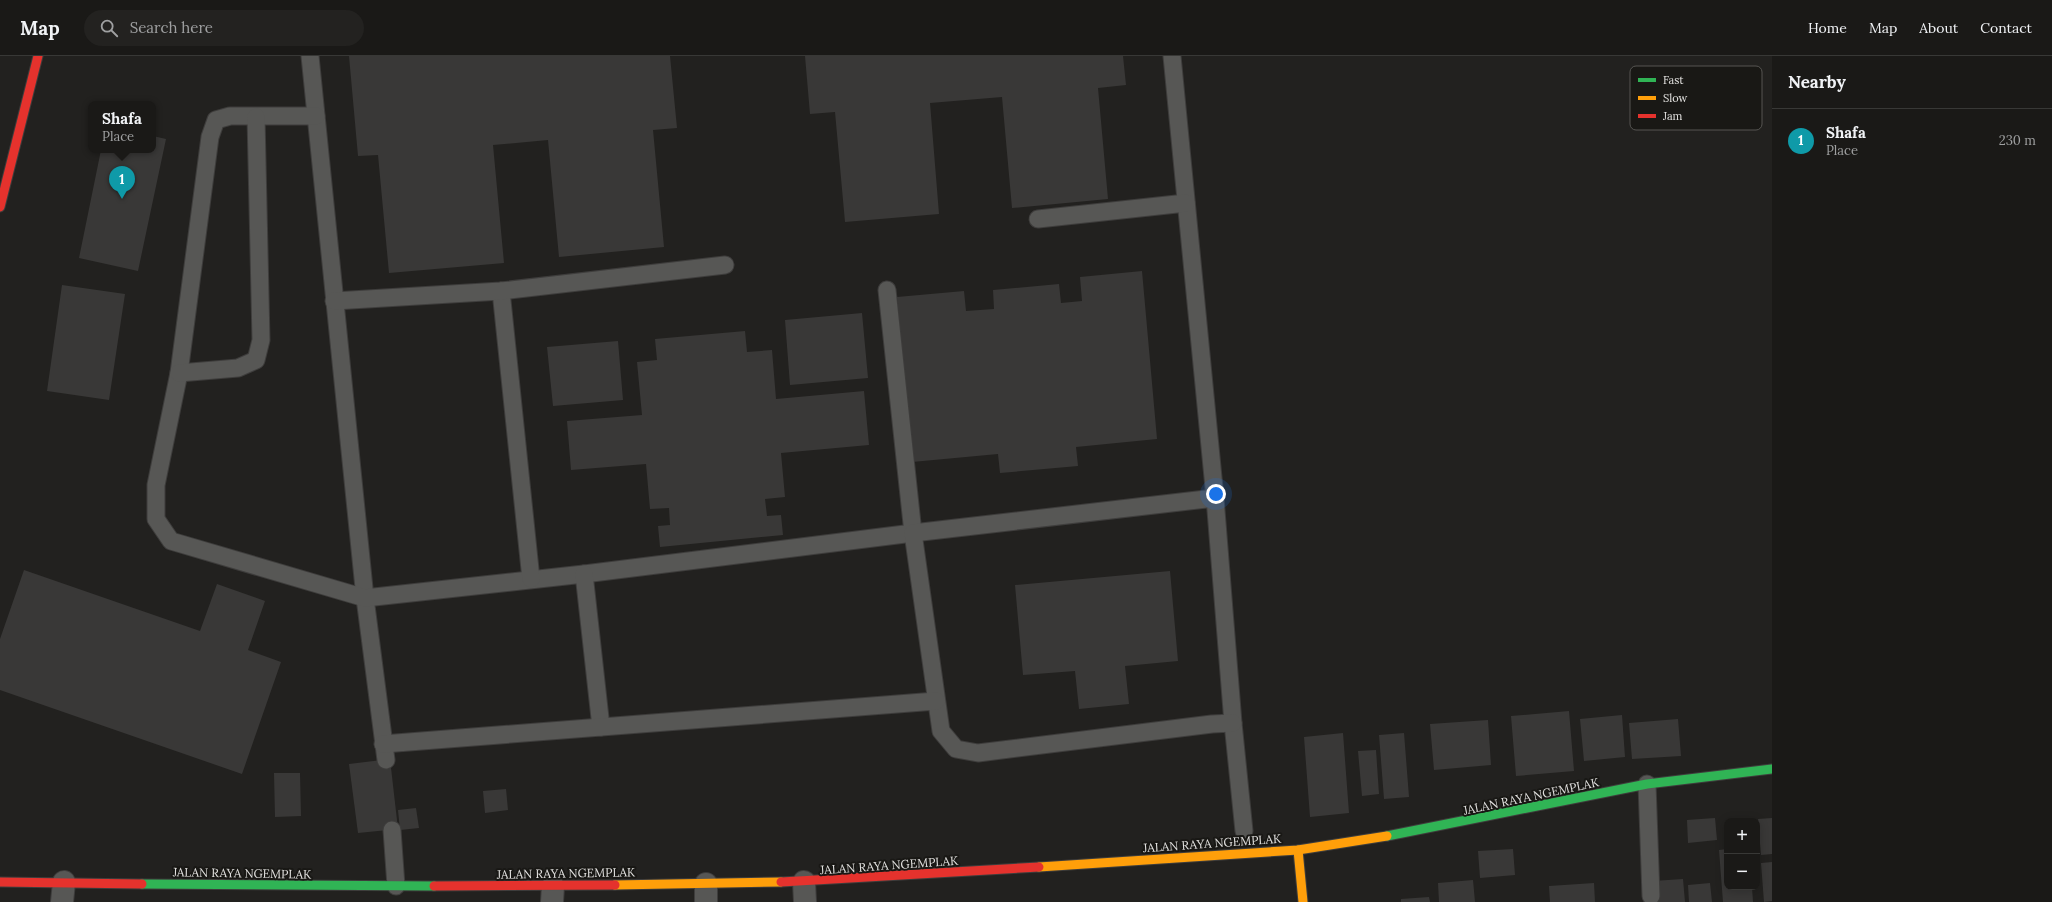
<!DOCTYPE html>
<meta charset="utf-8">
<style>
:root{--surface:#1a1917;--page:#232220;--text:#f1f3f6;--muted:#9fa0a1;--line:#383836;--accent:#ea580c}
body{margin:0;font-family:Lora,serif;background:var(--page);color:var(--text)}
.controls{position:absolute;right:12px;bottom:12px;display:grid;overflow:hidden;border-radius:8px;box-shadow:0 2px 10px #0003}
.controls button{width:36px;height:36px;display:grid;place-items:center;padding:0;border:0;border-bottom:1px solid var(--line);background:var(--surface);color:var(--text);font:20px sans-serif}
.you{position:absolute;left:1216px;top:438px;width:14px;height:14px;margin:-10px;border:3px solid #fff;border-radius:50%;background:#1a73e8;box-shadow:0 0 0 6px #1a73e833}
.badge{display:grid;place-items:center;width:26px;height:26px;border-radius:50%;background:var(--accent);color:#fff;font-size:13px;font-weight:700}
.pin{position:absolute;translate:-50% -33px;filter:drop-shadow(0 1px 2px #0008)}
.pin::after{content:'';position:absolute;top:21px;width:14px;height:12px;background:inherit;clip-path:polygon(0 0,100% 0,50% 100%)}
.popup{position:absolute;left:88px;top:45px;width:68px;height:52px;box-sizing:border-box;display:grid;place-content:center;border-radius:8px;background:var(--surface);filter:drop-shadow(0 1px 3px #0005);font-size:13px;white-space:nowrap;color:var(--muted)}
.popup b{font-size:15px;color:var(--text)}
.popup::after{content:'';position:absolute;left:50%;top:100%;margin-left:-8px;border:8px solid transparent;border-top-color:var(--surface)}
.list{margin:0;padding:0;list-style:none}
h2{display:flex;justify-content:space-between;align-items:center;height:52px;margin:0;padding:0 16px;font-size:17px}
h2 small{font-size:13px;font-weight:400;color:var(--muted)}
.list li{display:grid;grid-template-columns:26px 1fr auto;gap:12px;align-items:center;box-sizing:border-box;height:64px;padding:0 16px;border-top:1px solid var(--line)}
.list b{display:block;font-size:15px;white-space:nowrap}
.list p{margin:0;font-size:13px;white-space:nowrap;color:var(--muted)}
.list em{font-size:13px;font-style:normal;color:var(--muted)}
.icon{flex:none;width:22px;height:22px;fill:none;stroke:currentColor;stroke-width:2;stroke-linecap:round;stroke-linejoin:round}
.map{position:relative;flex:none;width:1772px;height:846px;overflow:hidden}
header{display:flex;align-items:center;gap:24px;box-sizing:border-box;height:56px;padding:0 20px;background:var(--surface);border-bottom:1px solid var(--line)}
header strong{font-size:19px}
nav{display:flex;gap:22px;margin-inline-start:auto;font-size:14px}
.search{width:280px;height:36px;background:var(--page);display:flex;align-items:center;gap:10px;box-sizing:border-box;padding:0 14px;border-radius:22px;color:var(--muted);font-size:15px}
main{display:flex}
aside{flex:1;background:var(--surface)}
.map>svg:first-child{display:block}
.building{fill:#393837}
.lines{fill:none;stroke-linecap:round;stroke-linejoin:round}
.lane-casing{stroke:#3e3d3c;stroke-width:19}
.street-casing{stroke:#3e3d3c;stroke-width:24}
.fast-casing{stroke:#3e3d3c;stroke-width:11}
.slow-casing{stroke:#3e3d3c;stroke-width:11}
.jam-casing{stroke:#3e3d3c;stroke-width:11}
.lane{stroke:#575755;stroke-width:17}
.street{stroke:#575755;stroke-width:22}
.fast{stroke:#30b455;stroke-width:9}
.slow{stroke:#ff9f0a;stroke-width:9}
.jam{stroke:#e5322d;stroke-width:9}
.labels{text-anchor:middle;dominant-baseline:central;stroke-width:4;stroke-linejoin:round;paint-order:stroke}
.street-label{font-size:12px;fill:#e4e3e1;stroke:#191815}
.key{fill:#191815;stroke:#565552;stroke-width:1}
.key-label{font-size:11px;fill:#e4e3e1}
</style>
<header>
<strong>Map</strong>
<div class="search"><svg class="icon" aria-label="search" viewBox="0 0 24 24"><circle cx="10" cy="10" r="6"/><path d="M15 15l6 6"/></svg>Search here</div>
<nav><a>Home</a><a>Map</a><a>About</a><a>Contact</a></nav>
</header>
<main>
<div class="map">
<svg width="1772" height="846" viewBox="0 0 1772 846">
<rect width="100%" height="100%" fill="#22211f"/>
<g class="building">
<polygon points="349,0 670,0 677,72 653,74 664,191 559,201 548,84 493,89 504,207 389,217 378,99 358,100"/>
<polygon points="805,0 1123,0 1126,29 1098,32 1108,143 1012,152 1002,41 930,47 939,158 845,166 835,56 810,58"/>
<polygon points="153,80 166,83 138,215 79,202 101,94 153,94"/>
<polygon points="1142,215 1157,383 1076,391 1078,410 1000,417 998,398 912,406 897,241 964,235 966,255 994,253 993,234 1059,228 1061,247 1082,245 1080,221"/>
<polygon points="62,229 125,238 109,344 47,335"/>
<polygon points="862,257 868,322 790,329 785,264"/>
<polygon points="745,275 747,296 772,294 776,343 864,335 869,389 781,397 785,441 765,443 767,460 781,459 783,479 660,491 658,470 670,469 669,452 650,453 646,408 571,414 567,365 642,359 637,306 657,304 655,283"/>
<polygon points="618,285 623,344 553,350 547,291"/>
<polygon points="24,514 200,575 217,528 265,545 248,594 281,606 242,718 0,634 0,583"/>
<polygon points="1170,515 1178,605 1125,610 1129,648 1079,653 1075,615 1023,619 1015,529"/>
<polygon points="1569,655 1574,715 1516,720 1511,660"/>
<polygon points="1622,659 1625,701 1584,705 1580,663"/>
<polygon points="1678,663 1681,700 1632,703 1629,667"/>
<polygon points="1488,664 1491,709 1434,714 1430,668"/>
<polygon points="1343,677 1349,757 1310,761 1304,681"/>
<polygon points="1404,677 1409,741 1384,743 1379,679"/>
<polygon points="1376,694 1379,738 1362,740 1358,695"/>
<polygon points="390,703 398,773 358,777 349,708"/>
<polygon points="274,717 300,717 301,760 275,761"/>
<polygon points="506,733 508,754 485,757 483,735"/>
<polygon points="416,752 419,772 400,774 398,754"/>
<polygon points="1715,762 1717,784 1688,787 1687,764"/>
<polygon points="1772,762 1772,798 1761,799 1758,763"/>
<polygon points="1513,793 1515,819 1480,822 1478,795"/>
<polygon points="1727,793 1727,831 1752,831 1753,846 1723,846 1719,794"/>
<polygon points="1772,806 1772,845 1764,846 1761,807"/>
<polygon points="1683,823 1685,846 1655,846 1653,825"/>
<polygon points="1473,824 1475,846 1439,846 1438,827"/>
<polygon points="1594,827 1595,846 1550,846 1549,830"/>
<polygon points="1710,827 1712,846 1689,846 1688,829"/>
<polygon points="1429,841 1430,846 1401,846 1401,843"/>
</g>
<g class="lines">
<defs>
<g id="lane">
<polyline points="310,0 365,542 386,704"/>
<polyline points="1172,0 1215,442 1233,667 1244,775"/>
<polyline points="316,60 230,60 216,64 210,81 179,317 156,429 156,463 171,485 365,542 584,518 913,477 887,234"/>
<polyline points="1038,163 1186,147"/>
<polyline points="501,235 531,523"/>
<polyline points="334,245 501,235 725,209"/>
<polyline points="179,317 238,312 256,304 261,284 256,61"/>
<polyline points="1215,442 913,477 941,675 956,693 978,697 1212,668 1233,667"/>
<polyline points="584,518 601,671"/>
<polyline points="383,688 936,645"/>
<polyline points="1647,728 1651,840"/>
<polyline points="392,774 396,830"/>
</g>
<g id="street">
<polyline points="804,826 805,846"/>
<polyline points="62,846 64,826"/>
<polyline points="552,846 553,830"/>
<polyline points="706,846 706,828"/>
</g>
<g id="fast">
<polyline points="1387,780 1647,728 1772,713"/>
<polyline points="142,828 434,830"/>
</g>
<g id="slow">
<polyline points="1298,794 1303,846"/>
<polyline points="1039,811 1298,794 1387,780"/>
<polyline points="615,829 781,826"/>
</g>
<g id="jam">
<polyline points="0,151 38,0"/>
<polyline points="0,826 142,828"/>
<polyline points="781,826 1039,811"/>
<polyline points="434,830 615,829"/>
</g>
</defs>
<use href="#lane" class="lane-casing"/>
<use href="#street" class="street-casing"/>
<use href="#fast" class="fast-casing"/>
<use href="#slow" class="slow-casing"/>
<use href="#jam" class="jam-casing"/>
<use href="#lane" class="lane"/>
<use href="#street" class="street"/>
<use href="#fast" class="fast"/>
<use href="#slow" class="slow"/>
<use href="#jam" class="jam"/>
</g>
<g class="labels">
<g class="street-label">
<text transform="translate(1531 740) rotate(-12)">JALAN RAYA NGEMPLAK</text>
<text transform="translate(1212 787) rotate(-4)">JALAN RAYA NGEMPLAK</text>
<text transform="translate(889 809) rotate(-4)">JALAN RAYA NGEMPLAK</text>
<text transform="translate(242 817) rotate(1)">JALAN RAYA NGEMPLAK</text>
<text transform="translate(566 817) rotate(-1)">JALAN RAYA NGEMPLAK</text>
</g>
</g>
<rect x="1630" y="10" width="132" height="64" rx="6" class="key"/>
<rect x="1638" y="22" width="18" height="4" fill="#30b455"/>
<rect x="1638" y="40" width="18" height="4" fill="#ff9f0a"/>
<rect x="1638" y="58" width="18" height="4" fill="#e5322d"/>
<g class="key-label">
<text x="1663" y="28">Fast</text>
<text x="1663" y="46">Slow</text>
<text x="1663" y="64">Jam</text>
</g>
</svg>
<div class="controls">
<button>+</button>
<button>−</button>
</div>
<div class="you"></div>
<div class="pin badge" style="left:122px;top:143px;background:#0f9aa8">1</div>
<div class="popup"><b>Shafa</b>Place</div>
</div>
<aside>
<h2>Nearby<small></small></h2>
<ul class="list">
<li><span class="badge" style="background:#0f9aa8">1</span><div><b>Shafa</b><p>Place</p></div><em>230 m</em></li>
</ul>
</aside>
</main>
